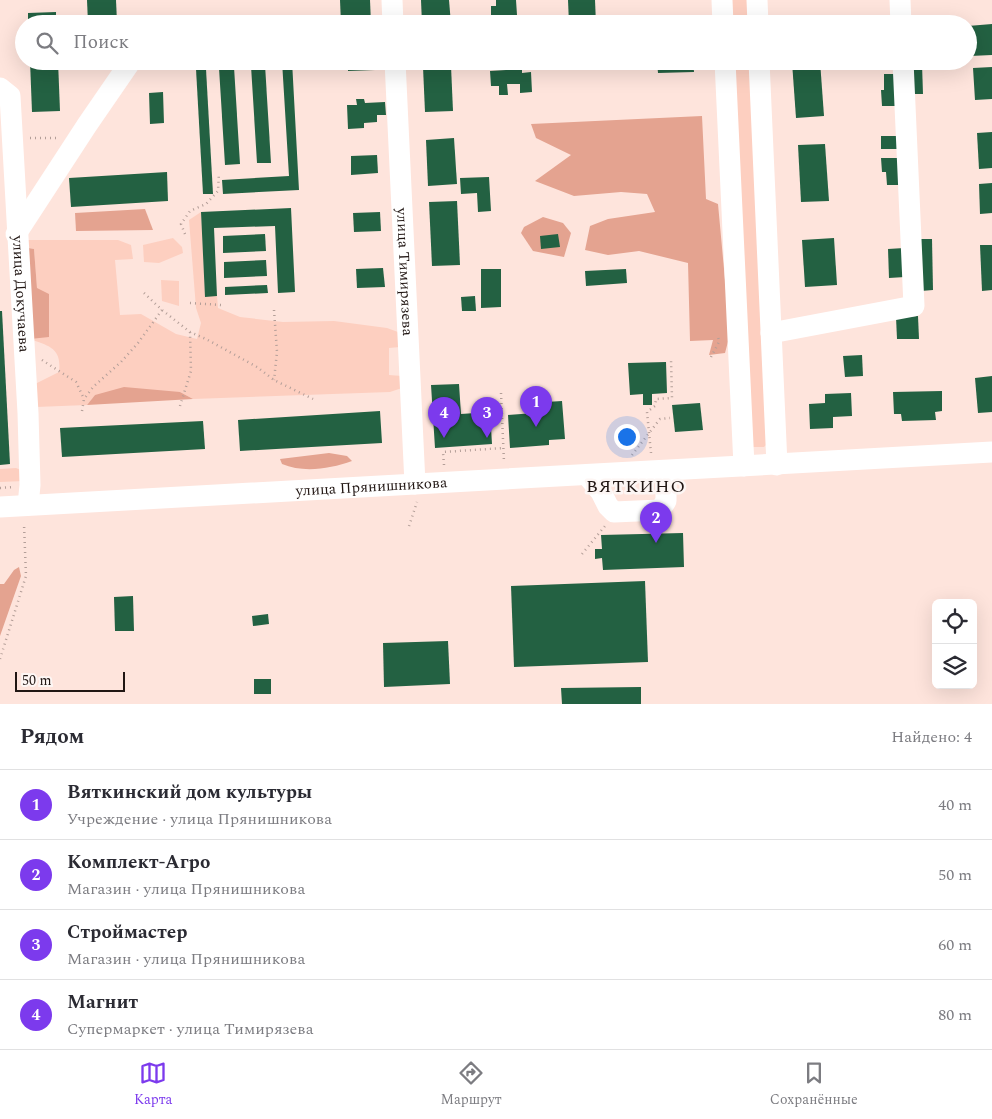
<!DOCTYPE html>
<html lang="ru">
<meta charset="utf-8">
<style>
:root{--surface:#fff;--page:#f7f7f7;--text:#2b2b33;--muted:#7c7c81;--line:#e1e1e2;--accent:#7c3aed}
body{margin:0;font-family:Spectral,serif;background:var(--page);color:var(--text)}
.controls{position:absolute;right:15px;bottom:15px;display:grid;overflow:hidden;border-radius:8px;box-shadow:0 5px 20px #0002}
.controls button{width:45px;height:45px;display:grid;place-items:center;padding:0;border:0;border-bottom:1px solid var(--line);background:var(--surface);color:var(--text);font:25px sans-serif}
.scale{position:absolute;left:15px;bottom:12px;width:110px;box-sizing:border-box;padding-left:5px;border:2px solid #211613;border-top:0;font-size:14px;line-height:18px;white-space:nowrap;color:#211613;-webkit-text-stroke:4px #fdf6f4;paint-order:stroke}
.you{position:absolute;left:626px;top:436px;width:18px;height:18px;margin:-12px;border:4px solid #fff;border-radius:50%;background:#1a73e8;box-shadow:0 0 0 8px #1a73e833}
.badge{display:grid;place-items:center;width:32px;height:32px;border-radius:50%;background:var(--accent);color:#fff;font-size:16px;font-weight:700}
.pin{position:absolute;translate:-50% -41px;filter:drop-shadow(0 1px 2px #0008)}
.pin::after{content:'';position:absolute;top:26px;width:18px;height:15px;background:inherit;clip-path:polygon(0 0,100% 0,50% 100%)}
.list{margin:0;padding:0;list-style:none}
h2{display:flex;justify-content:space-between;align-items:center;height:65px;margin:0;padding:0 20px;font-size:21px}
h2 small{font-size:16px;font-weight:400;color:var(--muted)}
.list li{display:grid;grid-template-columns:32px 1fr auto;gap:15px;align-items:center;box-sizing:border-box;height:70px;padding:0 20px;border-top:1px solid var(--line)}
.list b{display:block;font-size:19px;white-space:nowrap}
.list p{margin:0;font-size:16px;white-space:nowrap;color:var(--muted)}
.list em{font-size:16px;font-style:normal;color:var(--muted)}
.icon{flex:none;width:28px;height:28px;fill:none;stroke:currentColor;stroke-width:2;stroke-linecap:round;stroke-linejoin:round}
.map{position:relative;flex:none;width:992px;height:704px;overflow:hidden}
.search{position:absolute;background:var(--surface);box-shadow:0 5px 20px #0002;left:15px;right:15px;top:15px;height:55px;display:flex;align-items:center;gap:12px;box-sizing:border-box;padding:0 18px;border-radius:28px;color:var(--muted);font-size:19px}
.sheet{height:345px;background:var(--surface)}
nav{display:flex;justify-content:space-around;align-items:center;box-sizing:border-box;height:70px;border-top:1px solid var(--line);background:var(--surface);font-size:14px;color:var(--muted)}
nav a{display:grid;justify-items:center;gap:2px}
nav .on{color:var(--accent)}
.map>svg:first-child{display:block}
.green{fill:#fdcfc0}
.forest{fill:#e4a390}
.building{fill:#236142}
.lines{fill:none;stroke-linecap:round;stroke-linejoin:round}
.path{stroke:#b39e98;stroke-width:2.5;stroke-dasharray:1 4;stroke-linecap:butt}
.minor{stroke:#fff;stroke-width:21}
.labels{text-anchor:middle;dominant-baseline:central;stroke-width:5;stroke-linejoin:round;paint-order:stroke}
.street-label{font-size:15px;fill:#211613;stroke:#fdf6f4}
.quarter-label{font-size:18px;letter-spacing:1px;fill:#211613;stroke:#fdf6f4}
</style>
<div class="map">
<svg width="992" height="704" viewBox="0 0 992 704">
<rect width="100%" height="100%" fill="#fee4dc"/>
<g class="green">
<polygon points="725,0 751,0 752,24 726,24"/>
<polygon points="728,61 754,61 770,441 764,447 751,447"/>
<path d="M201 212 205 296H217L218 308 240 317 283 322 334 321 387 328 398 332 400 347 389 348V375L402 376V388L390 392 193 399 180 392 95 395 87 405 36 407 31 386 59 372C62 348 49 346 30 339L37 288 34 249 23 247V240H118L131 245 133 259 115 260 120 315 141 314 176 334 197 339 201 323 196 308 189 220Z"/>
<polygon points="173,238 182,247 183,253 159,263 144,262 143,245"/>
<polygon points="161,280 179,281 179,306 162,301"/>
<polygon points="16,468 23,471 24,481 0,482 0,469"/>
</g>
<g class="forest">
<polygon points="702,116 706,199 718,204 730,334 725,353 709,355 713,340 690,341 688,263 639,251 608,255 585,250 590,226 608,219 655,212 647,194 621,192 574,196 535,181 571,155 536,138 531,124"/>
<polygon points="145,209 153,230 76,231 75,213"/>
<polygon points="543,217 563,223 571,233 564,257 533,251 521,233 524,227"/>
<polygon points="23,247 34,249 37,288 49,294 49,337 30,339"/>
<polygon points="124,387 180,392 193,399 87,405 95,395"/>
<path d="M329 453 347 456 352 461C330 469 303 473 282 464L280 459Z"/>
<polygon points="19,567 21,576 0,636 0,584 4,584 14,570"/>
</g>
<g class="building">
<polygon points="87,0 116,0 117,22 88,23"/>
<polygon points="340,0 370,0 371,24 341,24"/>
<polygon points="421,0 449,0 451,24 422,24"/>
<polygon points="496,0 516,0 517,15 507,16 507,24 496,24 496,15 491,15 491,6 496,6"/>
<polygon points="568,0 595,0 596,24 569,24"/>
<polygon points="56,12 56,24 28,24 28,13"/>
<polygon points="992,24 992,55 970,56 968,26"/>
<polygon points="30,61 58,61 60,111 32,112"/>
<polygon points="282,61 292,61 299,190 223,194 222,180 289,176"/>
<polygon points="348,61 375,61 375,70 348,71"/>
<polygon points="657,61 693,61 694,72 658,73"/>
<polygon points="807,61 820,61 824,116 796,118 792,62"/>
<polygon points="922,64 923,94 909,94 908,65"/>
<polygon points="265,65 271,163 257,163 251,66"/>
<polygon points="451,66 453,111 425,112 423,67"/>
<polygon points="234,67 240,164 225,165 219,68"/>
<polygon points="992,67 992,99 975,100 973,68"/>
<polygon points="196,69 206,69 213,194 203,194"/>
<polygon points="522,69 522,73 531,72 532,92 520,93 520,84 507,84 508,95 499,95 499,86 491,86 490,71"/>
<polygon points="884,74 896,74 897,106 882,106 881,90 884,90"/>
<polygon points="163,92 164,123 150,124 149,93"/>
<polygon points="356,99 364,99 365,103 385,102 386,115 377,115 377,122 364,123 364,128 348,129 347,105 357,105"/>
<polygon points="992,132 992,168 979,169 977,133"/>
<rect x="881" y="136" width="19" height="13"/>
<polygon points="454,138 457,184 428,186 426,140"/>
<polygon points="825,144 829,201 801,202 798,145"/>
<polygon points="377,155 378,173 351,175 351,156"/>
<polygon points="881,158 901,158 901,185 887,185 886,172 882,172"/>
<polygon points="167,172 168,201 71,207 69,178"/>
<polygon points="489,177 491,211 478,212 477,193 461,194 460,178"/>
<polygon points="992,183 992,213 980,214 979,184"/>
<polygon points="457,201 460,265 432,266 429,202"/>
<polygon points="291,208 295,292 278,293 275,226 214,228 217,296 205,297 201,212"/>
<polygon points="380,212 381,231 354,232 353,213"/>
<polygon points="265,234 266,251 223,253 223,236"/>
<polygon points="558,234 560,247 541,249 540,236"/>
<polygon points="834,238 837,285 805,287 802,240"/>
<polygon points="920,239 932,239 933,290 921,291"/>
<polygon points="980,245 992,245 992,290 982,291"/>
<polygon points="904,248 905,277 889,278 888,249"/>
<polygon points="266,260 267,276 224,278 224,262"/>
<polygon points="383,268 385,287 357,288 356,269"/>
<polygon points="481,269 501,269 501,307 481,308"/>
<polygon points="626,269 627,283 586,286 585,271"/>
<polygon points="267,285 268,293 225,295 225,287"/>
<polygon points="475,296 476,311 462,311 461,297"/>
<polygon points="0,311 2,311 10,464 0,465"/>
<polygon points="918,316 919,339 897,339 896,317"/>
<polygon points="862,355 863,376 845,377 843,356"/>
<polygon points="666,362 667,393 652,394 652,405 643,405 643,394 630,395 628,363"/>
<polygon points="992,376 992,412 978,413 975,378"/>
<polygon points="459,384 461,414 490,412 492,444 435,448 431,385"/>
<polygon points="942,391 942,411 935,412 936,420 902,421 901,414 894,414 893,392"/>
<polygon points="851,393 852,416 833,417 833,428 810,429 809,404 825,403 825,394"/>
<polygon points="562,401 565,439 549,440 549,445 510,448 508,415 547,412 546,402"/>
<polygon points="700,403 703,430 675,432 672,405"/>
<polygon points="380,411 382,443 240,451 238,420"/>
<polygon points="203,421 205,449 62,457 60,428"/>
<polygon points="683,533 684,567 603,570 602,558 595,559 595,549 602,549 601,535"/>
<polygon points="645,581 648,662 514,667 511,586"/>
<polygon points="133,596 134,631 115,631 114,597"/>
<polygon points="268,614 269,624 253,626 252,616"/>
<polygon points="448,641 450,684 384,687 383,643"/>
<rect x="254" y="679" width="17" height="15"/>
<polygon points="641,687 641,704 562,704 561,688"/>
</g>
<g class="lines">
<g class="path">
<polyline points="134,24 136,19"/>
<polyline points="30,138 57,138"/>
<polyline points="185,234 181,224 190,211 206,204 218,191 219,173"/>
<polyline points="144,293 162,310 190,332 206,339 257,367 274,380 313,399"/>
<polyline points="190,303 221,305"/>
<polyline points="274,310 277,352 274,380"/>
<polyline points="711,357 719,342 718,336"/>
<polyline points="42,360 76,382 84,399"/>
<polyline points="501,393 504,462"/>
<polyline points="180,406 191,371 190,332"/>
<polyline points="82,411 84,399 93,387 121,362 138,343 162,310"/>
<polyline points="651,453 647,412 655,406 656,399 672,398 671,359"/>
<polyline points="632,455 660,419 670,418"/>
<polyline points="444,465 443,452 503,448"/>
<polyline points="0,488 13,487"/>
<polyline points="409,526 417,502"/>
<polyline points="582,554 605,526"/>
<polyline points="0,659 26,576 24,524"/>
</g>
<g class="minor">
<polyline points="392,0 393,24"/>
<polyline points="722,0 723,24"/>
<polyline points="757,0 758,24"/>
<polyline points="900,0 901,24"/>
<path id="s1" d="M395 61 415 484"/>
<polyline points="725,61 744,466"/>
<polyline points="759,61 777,465"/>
<path id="s2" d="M0 88 10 96 28 413 30 485 28 505"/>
<polyline points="16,234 87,125 131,61"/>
<polyline points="771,333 914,306 903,61"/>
<polyline points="587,475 601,492 608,506 614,512 660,510 666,501 666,471"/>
<path id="s3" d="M0 507 992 452"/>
</g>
</g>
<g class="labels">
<g class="street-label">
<text stroke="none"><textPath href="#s1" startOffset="211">улица Тимирязева</textPath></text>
<text stroke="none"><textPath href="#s2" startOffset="211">улица Докучаева</textPath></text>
<text stroke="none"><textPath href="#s3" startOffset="372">улица Прянишникова</textPath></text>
</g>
<g class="quarter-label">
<text x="636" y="486">ВЯТКИНО</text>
</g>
</g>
</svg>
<div class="controls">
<button><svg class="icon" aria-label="locate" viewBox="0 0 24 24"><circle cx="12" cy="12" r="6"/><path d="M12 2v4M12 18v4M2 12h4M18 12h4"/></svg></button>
<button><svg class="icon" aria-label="layers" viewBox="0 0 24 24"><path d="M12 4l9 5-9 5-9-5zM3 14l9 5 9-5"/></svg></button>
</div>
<div class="scale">50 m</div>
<div class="you"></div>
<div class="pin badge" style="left:536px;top:427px">1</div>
<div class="pin badge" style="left:656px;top:543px">2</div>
<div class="pin badge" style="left:487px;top:438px">3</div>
<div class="pin badge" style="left:444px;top:438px">4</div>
<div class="search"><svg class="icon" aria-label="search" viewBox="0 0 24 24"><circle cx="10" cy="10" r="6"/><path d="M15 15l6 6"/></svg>Поиск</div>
</div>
<section class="sheet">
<h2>Рядом<small>Найдено: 4</small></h2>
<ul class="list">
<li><span class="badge">1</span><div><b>Вяткинский дом культуры</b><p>Учреждение · улица Прянишникова</p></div><em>40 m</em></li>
<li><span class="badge">2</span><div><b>Комплект-Агро</b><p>Магазин · улица Прянишникова</p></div><em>50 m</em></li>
<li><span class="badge">3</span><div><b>Строймастер</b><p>Магазин · улица Прянишникова</p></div><em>60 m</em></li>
<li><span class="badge">4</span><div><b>Магнит</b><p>Супермаркет · улица Тимирязева</p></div><em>80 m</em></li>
</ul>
</section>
<nav>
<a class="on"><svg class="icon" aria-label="map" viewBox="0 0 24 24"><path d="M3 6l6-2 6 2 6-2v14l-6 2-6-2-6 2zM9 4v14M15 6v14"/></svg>Карта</a>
<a><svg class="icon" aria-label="directions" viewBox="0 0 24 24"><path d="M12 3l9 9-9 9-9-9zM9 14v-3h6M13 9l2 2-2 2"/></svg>Маршрут</a>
<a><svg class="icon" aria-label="saved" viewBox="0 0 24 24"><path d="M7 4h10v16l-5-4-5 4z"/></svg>Сохранённые</a>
</nav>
